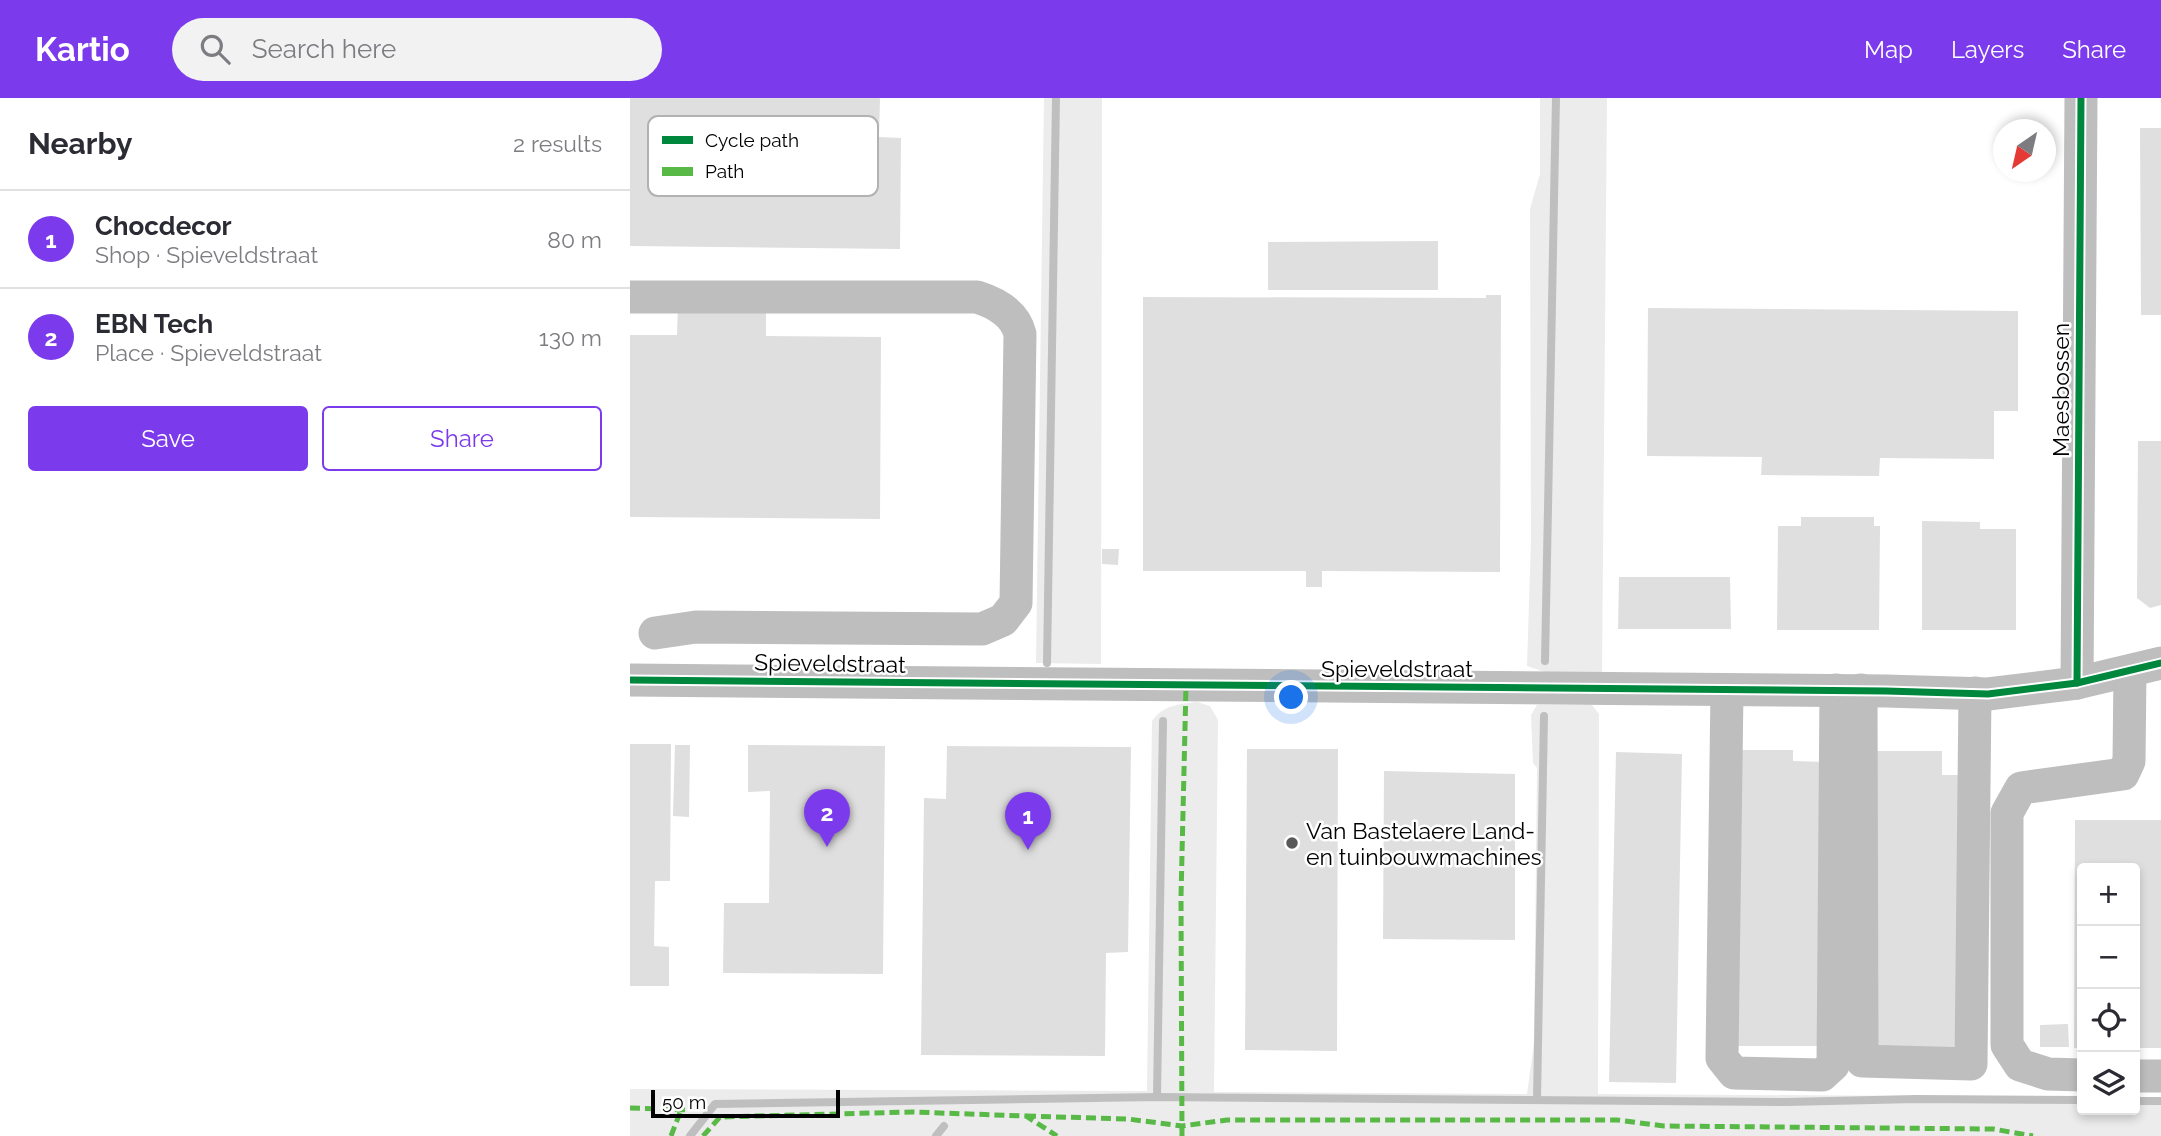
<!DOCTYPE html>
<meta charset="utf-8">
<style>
:root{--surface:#fff;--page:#f2f2f3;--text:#2b2b33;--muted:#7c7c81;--line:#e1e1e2;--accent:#7c3aed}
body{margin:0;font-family:Raleway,sans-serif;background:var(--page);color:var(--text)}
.controls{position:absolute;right:21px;bottom:21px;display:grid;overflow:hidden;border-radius:7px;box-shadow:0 4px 10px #0003}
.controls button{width:63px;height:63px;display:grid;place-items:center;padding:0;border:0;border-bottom:2px solid var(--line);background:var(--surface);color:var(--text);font:35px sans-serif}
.compass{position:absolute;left:1363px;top:21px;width:63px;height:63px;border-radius:50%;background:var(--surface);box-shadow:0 4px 10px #0003;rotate:214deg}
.scale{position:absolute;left:21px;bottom:18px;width:189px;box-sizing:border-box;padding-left:7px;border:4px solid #000;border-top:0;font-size:19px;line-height:24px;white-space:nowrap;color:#000;-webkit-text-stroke:5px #fff;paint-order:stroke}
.you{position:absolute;left:662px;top:600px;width:24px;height:24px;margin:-18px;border:5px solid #fff;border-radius:50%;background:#1a73e8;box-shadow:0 0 0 10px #1a73e833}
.badge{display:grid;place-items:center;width:46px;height:46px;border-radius:50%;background:var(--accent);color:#fff;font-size:23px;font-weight:700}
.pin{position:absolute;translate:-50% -58px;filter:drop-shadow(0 2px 4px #0008)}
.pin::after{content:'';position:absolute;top:37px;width:24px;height:21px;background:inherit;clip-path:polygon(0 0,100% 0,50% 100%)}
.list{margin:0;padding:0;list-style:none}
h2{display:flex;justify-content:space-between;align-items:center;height:91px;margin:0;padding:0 28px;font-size:30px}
h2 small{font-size:23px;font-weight:400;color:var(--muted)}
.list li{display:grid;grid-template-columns:46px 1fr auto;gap:21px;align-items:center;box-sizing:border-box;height:98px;padding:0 28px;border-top:2px solid var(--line)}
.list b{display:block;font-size:26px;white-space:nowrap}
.list p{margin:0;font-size:23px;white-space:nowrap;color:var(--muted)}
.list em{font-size:23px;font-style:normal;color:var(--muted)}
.actions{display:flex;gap:14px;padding:21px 28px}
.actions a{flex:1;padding:16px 0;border:2px solid var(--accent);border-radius:7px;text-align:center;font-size:24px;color:var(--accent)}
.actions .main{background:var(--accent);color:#fff}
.icon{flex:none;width:38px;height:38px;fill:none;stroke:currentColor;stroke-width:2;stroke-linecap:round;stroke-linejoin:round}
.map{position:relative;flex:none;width:1531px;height:1038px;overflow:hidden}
header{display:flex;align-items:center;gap:42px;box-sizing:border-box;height:98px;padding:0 35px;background:var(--accent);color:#fff}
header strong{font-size:33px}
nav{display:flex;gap:38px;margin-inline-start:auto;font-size:24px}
.search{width:490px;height:63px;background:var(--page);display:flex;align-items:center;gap:18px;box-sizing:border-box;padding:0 24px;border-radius:38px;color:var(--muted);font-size:26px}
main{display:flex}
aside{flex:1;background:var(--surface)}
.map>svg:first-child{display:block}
.green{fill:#ececec}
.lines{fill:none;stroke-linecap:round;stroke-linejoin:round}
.stream{stroke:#bfbfbf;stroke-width:8}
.building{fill:#dfdfdf}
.minor{stroke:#bebebe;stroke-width:33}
.quiet{stroke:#58b947;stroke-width:5;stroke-dasharray:10 5;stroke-linecap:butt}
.cycleway-casing{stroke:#fff;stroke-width:11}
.cycleway{stroke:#00873e;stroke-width:7}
.poi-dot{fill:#595959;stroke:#fff;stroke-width:2.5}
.labels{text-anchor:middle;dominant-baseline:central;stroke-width:5;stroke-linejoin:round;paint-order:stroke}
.street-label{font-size:23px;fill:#000;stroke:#fff}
.poi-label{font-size:23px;fill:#000;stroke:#fff;text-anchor:start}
.key{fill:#fff;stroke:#b2b2b2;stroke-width:2}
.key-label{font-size:19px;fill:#000}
</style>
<header>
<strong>Kartio</strong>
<div class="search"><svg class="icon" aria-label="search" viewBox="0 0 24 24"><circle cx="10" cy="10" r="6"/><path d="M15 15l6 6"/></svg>Search here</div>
<nav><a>Map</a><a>Layers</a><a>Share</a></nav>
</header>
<main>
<aside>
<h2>Nearby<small>2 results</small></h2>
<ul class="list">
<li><span class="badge">1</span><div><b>Chocdecor</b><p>Shop · Spieveldstraat</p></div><em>80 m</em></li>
<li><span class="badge">2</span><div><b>EBN Tech</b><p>Place · Spieveldstraat</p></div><em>130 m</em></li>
</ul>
<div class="actions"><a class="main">Save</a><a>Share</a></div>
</aside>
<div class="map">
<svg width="1531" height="1038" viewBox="0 0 1531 1038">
<rect width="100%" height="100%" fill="#fff"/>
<g class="green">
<polygon points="414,0 472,0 471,566 406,565"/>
<polygon points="910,0 977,0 972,577 924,577 897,568 901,442 900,111 910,76"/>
<path d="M567 604 580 608 588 622 584 994 897 996 904 945 907 670 903 665 901 617 907 607H962L969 616 968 996 1452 999V1012H1505V999H1531V1038H0V991L517 993 522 623C533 607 549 606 567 604Z"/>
</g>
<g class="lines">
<g class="stream">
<polyline points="915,563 926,0"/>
<polyline points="417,565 426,0"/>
<polyline points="527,999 533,623"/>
<polyline points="907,1001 914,618"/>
<polyline points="1505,1003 1531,1003"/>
<polyline points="60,1038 85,1006 527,999 1157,1004 1286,1001 1452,1002"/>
<polyline points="306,1038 314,1028"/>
</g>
</g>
<g class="building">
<polygon points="0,0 250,0 249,39 271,40 270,151 0,148"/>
<polygon points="1510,30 1531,30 1531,217 1511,217"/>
<polygon points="808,143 808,192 638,192 638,144"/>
<polygon points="856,197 871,197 870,474 692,473 692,489 676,489 676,473 513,473 513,199 856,200"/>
<polygon points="48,207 136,207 136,238 251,239 250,421 0,419 0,237 47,237"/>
<polygon points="1018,210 1388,213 1388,313 1364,313 1364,361 1250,360 1249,378 1131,377 1132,359 1017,358"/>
<polygon points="1508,343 1531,343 1531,507 1520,510 1507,500"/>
<polygon points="1171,419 1244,419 1244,428 1250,428 1249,532 1147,532 1148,428 1171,428"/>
<polygon points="1292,423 1350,424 1350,431 1386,431 1386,532 1292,532"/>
<polygon points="472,451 489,451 488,467 472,466"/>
<polygon points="989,479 1100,479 1101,531 988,531"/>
<polygon points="0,646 41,646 40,783 25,783 24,848 39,849 39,888 0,888"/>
<polygon points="45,647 60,647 59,719 43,718"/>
<polygon points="118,647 255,648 253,876 93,875 94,805 139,805 140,693 118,694"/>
<polygon points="317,648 501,649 498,854 476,855 475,958 291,957 294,700 316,701"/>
<polygon points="617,651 708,651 707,953 615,952"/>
<polygon points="1106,652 1163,652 1163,663 1196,664 1194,948 1100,948"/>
<polygon points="1246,653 1312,653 1312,677 1333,677 1333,955 1245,955"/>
<polygon points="986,654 1052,656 1046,985 979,984"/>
<polygon points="754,673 885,676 885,842 753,841"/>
<polygon points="1445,722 1531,722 1531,950 1505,950 1505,770 1452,770 1452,950 1444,950"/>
<polygon points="1438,926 1439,949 1410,949 1410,927"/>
</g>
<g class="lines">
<g class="minor">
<path d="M0 199H347C366 205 385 215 390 236L386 505 373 522 352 531 66 529 25 535"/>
<polyline points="0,582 1256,593 1358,596 1447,585 1531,565"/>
<polyline points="1447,585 1451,0"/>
<polyline points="1097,592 1092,960 1104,975 1192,977 1203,967 1206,592"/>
<polyline points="1231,592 1232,963 1341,966 1345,595"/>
<polyline points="1452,977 1418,976 1390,967 1377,947 1377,715 1391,690 1493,676 1499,663 1500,573"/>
<polyline points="1505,978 1531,978"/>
</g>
<g class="quiet">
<polyline points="0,1010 60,1012"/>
<polyline points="396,1018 498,1021 552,1028 597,1022 987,1022 1034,1028 1363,1031 1403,1038"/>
<polyline points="41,1038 51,1012"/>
<polyline points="73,1038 90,1019 282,1014 396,1018 427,1038"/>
<polyline points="552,1038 551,799 556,588"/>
</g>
<defs>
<g id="cycleway">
<polyline points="0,582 1256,593 1358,596 1447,585 1531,565"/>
<polyline points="1447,585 1451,0"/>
</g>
</defs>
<use href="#cycleway" class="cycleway-casing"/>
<use href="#cycleway" class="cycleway"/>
</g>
<circle class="poi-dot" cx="662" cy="745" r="7"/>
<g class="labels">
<g class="street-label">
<text transform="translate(1430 292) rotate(-90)">Maesbossen</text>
<text transform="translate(200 565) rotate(1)">Spieveldstraat</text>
<text x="767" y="570">Spieveldstraat</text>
</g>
<g class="poi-label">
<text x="676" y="732">Van Bastelaere Land-<tspan x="676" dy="26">en tuinbouwmachines</tspan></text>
</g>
</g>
<rect x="18" y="18" width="230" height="80" rx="10" class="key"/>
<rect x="32" y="38" width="31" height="8" fill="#00873e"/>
<rect x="32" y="69" width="31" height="9" fill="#58b947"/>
<g class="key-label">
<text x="75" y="49">Cycle path</text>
<text x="75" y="80">Path</text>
</g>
</svg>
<div class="controls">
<button>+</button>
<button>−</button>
<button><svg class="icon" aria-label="locate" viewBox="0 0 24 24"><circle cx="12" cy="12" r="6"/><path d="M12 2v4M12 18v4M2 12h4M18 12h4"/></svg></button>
<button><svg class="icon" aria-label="layers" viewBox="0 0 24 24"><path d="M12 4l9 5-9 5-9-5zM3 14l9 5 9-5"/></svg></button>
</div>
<svg class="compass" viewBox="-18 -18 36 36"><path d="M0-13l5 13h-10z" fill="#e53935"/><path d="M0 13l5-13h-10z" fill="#7c7c81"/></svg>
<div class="scale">50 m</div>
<div class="you"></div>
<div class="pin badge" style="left:398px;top:752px">1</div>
<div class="pin badge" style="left:197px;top:749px">2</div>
</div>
</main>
